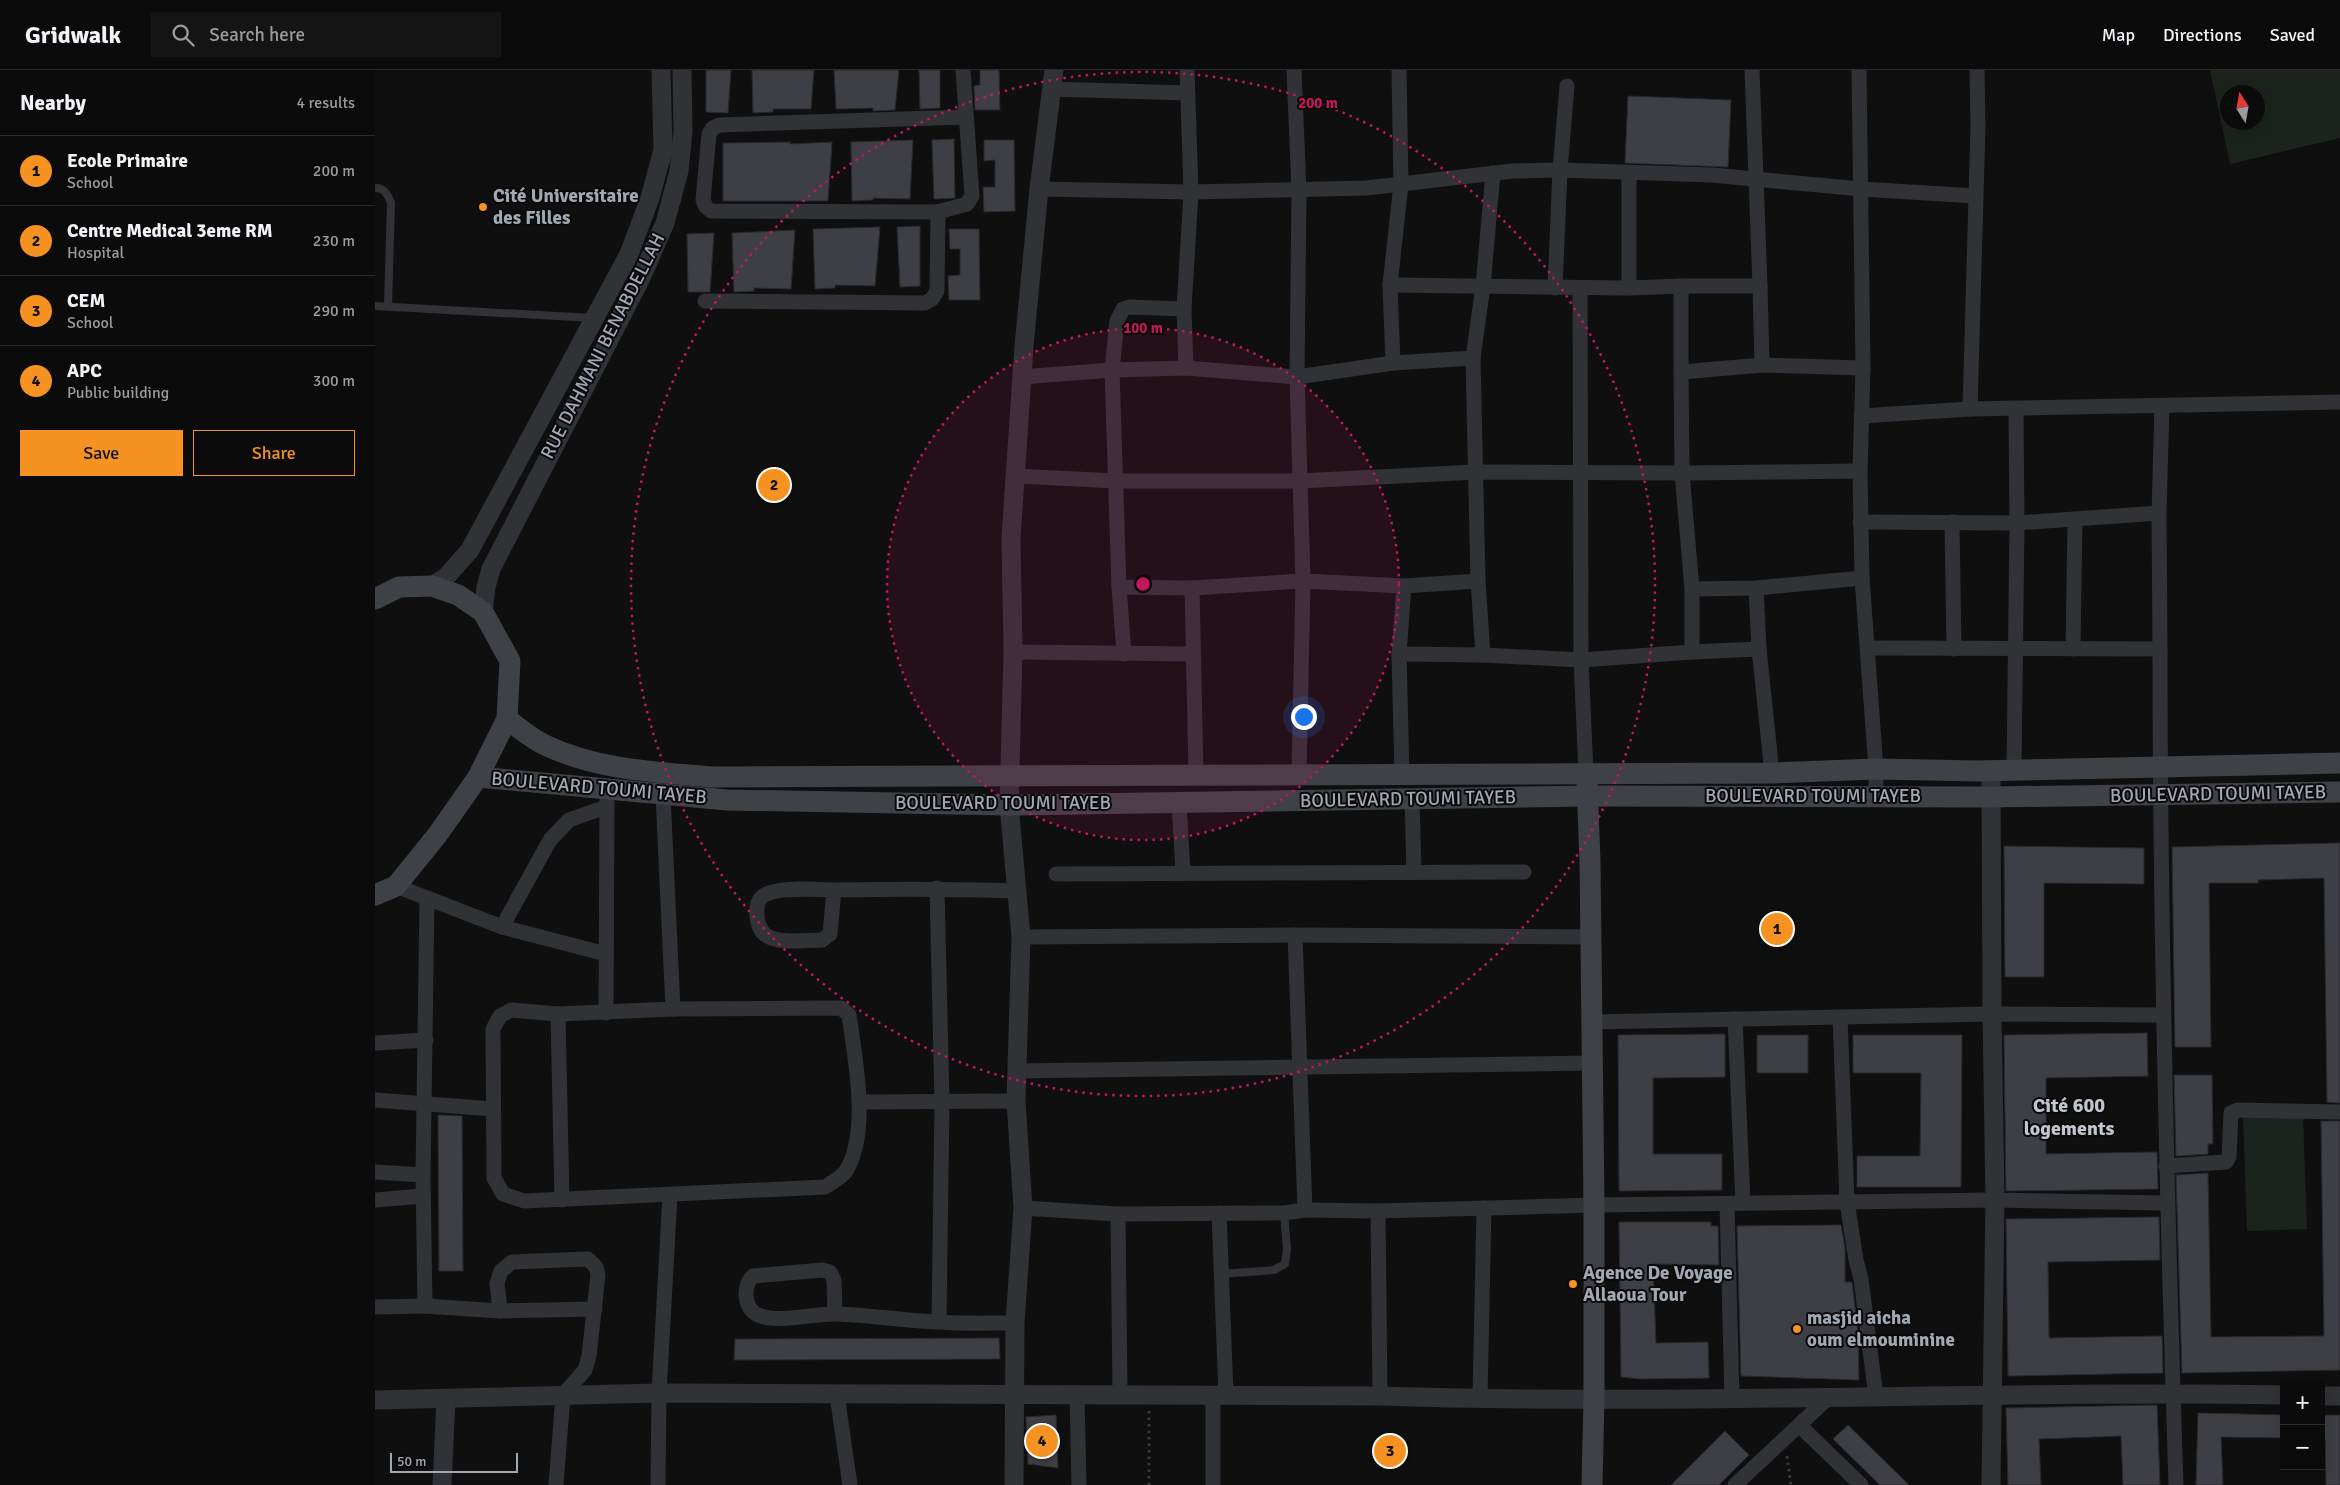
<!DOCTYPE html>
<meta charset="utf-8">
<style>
:root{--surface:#0b0b0c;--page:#141415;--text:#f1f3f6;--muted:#9a9b9d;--line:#2b2b2d;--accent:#f59222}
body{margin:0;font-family:Signika,sans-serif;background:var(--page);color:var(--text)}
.controls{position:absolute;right:15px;bottom:15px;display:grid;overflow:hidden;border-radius:0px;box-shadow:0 5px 20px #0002}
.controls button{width:45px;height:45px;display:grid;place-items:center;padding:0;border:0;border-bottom:1px solid var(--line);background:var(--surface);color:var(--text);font:25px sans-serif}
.compass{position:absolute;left:1845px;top:15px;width:45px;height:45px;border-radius:50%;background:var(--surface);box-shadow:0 5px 20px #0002;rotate:349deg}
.scale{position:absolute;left:15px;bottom:12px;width:128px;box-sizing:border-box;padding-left:5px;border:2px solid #a0a8b2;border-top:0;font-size:14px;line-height:18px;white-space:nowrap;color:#a0a8b2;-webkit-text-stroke:4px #0a0a0b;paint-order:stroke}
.you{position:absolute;left:928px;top:646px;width:18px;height:18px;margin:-12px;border:4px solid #fff;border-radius:50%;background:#1a73e8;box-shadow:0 0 0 8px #1a73e833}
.badge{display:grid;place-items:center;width:32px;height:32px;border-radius:50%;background:var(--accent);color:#111;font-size:16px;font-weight:700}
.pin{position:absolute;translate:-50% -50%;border:2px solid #fff;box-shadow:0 1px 5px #0006}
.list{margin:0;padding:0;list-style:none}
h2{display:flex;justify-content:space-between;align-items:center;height:65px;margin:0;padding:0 20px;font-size:21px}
h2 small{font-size:16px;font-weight:400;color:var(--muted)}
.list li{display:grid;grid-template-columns:32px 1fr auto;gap:15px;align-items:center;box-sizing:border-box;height:70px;padding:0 20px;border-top:1px solid var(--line)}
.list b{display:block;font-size:19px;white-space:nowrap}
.list p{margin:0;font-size:16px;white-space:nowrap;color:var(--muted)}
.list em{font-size:16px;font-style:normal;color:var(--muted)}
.actions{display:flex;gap:10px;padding:15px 20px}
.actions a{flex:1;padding:11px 0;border:1px solid var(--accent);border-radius:0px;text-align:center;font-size:18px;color:var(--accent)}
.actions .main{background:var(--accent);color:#111}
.icon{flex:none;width:28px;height:28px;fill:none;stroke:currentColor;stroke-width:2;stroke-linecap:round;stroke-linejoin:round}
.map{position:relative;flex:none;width:1965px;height:1415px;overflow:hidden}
header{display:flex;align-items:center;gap:30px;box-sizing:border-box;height:70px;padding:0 25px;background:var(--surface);border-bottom:1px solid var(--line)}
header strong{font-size:24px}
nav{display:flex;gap:28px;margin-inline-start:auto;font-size:18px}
.search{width:350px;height:45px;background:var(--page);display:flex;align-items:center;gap:12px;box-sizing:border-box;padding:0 18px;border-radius:0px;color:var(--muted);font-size:19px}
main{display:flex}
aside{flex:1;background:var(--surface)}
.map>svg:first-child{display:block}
.green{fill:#1b231c;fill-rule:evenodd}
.building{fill:#3e3f44;stroke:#29292d}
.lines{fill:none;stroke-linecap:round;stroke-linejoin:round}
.path{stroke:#36393d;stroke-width:3;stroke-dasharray:2.5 4;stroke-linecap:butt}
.service{stroke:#303236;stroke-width:8}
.minor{stroke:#303236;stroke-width:15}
.tertiary{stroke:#303236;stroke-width:19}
.secondary{stroke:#3e4146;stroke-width:21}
.ring{fill:none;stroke:#c2185b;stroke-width:2.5;stroke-dasharray:2.5 5}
.poi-dot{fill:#f59222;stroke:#0a0a0b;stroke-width:2}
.labels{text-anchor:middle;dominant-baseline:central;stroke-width:4;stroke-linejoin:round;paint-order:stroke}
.poi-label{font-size:19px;font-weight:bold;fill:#a0a8b2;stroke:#0a0a0b;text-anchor:start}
.street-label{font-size:19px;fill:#a0a8b2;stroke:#0a0a0b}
.neighbourhood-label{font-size:20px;font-weight:bold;fill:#c1c6ce;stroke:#0a0a0b}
.centre{fill:#c2185b;stroke:#0a0a0b;stroke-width:2.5}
.ring-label{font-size:15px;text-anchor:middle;font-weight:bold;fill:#c2185b;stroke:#0a0a0b;stroke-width:4;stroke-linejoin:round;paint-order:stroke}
</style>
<header>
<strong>Gridwalk</strong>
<div class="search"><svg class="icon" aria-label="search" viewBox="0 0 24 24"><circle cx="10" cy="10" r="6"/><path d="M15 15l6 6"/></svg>Search here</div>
<nav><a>Map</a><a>Directions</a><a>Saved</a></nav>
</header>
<main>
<aside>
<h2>Nearby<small>4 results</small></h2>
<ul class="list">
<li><span class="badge">1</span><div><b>Ecole Primaire</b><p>School</p></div><em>200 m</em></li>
<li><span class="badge">2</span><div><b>Centre Medical 3eme RM</b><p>Hospital</p></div><em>230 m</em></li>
<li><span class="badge">3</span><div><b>CEM</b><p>School</p></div><em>290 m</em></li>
<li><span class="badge">4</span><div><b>APC</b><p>Public building</p></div><em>300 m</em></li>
</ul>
<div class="actions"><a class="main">Save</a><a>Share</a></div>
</aside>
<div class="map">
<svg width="1965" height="1415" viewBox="0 0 1965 1415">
<rect width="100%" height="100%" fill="#0f0f10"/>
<g class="green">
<path d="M1835 0H1965V68L1855 94ZM1852 22H1882V52H1852Z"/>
<polygon points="1928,1045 1932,1159 1872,1161 1868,1047"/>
</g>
<g class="building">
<polygon points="331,0 356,0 353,43 331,42"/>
<polygon points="377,0 439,0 436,39 398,39 398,42 378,43"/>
<polygon points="459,0 524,0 520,40 498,41 498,38 461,39"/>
<polygon points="544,0 565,0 565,38 545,39"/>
<polygon points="605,0 624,0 625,40 600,40 599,16 605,15"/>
<polygon points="1253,26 1356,30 1353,97 1250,93"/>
<polygon points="579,69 580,128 559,129 557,70"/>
<polygon points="538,70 535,129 498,128 498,130 477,131 476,72"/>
<polygon points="609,70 639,70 640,141 609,142 608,117 620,117 620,90 609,91"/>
<polygon points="415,72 415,74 457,72 453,131 348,131 348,73"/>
<polygon points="545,156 545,216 525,217 522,157"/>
<polygon points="505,157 500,216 460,215 460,218 440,219 438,159"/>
<polygon points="574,159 604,159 605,230 574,230 573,206 585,205 585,179 575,179"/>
<polygon points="420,160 416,219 379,218 379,221 359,222 357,163"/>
<polygon points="339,163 335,222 313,222 312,164"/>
<polygon points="1965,773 1965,1033 1952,1032 1949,808 1883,810 1883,813 1834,813 1836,977 1800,977 1797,777"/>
<polygon points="1629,776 1769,778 1769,814 1669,813 1669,907 1630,907"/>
<polygon points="1772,963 1773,1006 1671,1008 1671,1084 1782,1082 1783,1119 1631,1121 1629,965"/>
<polygon points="1350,964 1350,1007 1278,1008 1278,1084 1347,1084 1347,1120 1244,1121 1243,965"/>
<rect x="1382" y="965" width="51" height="38"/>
<polygon points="1478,965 1587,965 1586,1117 1482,1117 1482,1086 1545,1086 1546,1003 1478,1003"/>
<polygon points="1799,1005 1837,1005 1838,1074 1833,1074 1833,1084 1801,1086"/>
<polygon points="63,1045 87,1046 88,1201 64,1201"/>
<polygon points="1946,1051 1965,1051 1965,1300 1807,1303 1801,1105 1833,1103 1836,1267 1949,1266"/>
<polygon points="1784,1147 1785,1190 1673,1192 1674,1268 1787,1266 1788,1303 1633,1306 1631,1149"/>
<polygon points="1244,1152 1336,1152 1336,1156 1343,1156 1344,1195 1278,1194 1281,1273 1333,1272 1334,1308 1265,1309 1246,1307"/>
<polygon points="1466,1155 1470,1178 1470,1212 1477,1212 1483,1263 1484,1310 1366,1306 1362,1156"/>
<polygon points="624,1268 625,1289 359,1290 360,1269"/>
<polygon points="1782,1335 1785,1415 1748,1415 1746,1366 1664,1369 1666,1415 1633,1415 1631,1338"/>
<polygon points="1823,1343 1909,1345 1909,1368 1846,1367 1848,1415 1821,1415"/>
<polygon points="681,1345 683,1398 653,1394 651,1347"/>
<polygon points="1946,1345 1965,1345 1965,1415 1951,1415 1950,1369 1946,1369"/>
<polygon points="1473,1355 1534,1415 1505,1415 1458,1369"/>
<polygon points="1350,1361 1374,1385 1344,1415 1296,1415"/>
</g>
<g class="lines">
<g class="path">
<polyline points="1412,1386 1416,1415"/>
<polyline points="774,1415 774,1341"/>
</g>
<g class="service">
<path d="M0 118C10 118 13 125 16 133L13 236"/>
<polyline points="0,236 218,248"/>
<polyline points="846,1204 899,1200 910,1194 912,1179 909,1143"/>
</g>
<g class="minor">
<polyline points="588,0 597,126 592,134 563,142 336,141 331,137 328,130 334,64 338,58 344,55 591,47"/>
<polyline points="919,0 924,120 922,307 928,511 924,704"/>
<polyline points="1377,0 1385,216"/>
<polyline points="1484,0 1488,298 1485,401 1487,508 1501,699 1501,727"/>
<polyline points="676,19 813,23"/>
<polyline points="1254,103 1254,218"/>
<polyline points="664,119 816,122 991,118 1138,101 1185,100 1337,105 1486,119 1600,126"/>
<polyline points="1015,215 1254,218 1306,216"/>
<polyline points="1180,218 1185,100 1192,16"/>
<polyline points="1205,218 1206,590 1211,703"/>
<polyline points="330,231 550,233 557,229 562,221 563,142"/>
<polyline points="1098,288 1108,216 1118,103"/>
<polyline points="1018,293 1015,215 1026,114 1024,0"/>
<polyline points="811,298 809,239 816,122 812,0"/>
<polyline points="1306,302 1306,216 1385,216 1387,295"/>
<polyline points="646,307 737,300 742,251 748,239 754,237 809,239"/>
<polyline points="1595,339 1603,56 1602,0"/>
<polyline points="1486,346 1595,339 1965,332"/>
<polyline points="639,406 741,411 924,411 1101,402 1307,403 1485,401"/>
<polyline points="1485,452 1642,453 1784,443"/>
<polyline points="1577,452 1579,579"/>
<polyline points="1029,516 1103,511"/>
<polyline points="744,517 749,584"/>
<polyline points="817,518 744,517 737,300 811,298 922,307 1018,293 1098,288 1103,511 1108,585 1206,590 1317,582 1317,519 1307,403 1306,302 1387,295 1488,298"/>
<polyline points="1381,518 1384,579 1397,703"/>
<polyline points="1317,519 1381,518 1487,508"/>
<path d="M1493 578 1785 579C1785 858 1792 1136 1801 1415"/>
<polyline points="1698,579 1700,449"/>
<polyline points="1785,579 1784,443 1787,336"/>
<polyline points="638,582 818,584"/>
<polyline points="1317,582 1384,579"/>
<polyline points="1639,700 1642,453 1641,340"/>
<polyline points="821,703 817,518 928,511 1029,516 1024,584"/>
<polyline points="1027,704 1024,584 1108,585"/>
<polyline points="288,725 298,939"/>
<polyline points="1037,729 1039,802"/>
<polyline points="804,732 808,803"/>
<polyline points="681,804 1149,802"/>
<polyline points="21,816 127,857"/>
<polyline points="562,818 567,1032 564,1252"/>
<path d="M459 820 455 864 447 870C418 870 380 880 382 840 382 829 387 825 397 822 415 817 443 820 462 820 522 819 581 819 641 821"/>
<polyline points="920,865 930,1140"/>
<polyline points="646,867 920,865 1216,867"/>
<polyline points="231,884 127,857 175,770 194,750 231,737"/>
<path d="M466 938 474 945C480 988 495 1062 471 1101 467 1107 456 1113 450 1117L149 1131 128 1124 119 1108 118 959 125 946 136 940 183 944 298 939Z"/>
<polyline points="231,943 232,729"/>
<polyline points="183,944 187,1130"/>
<polyline points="1465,947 1472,1132 1481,1190 1486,1209 1501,1327"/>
<polyline points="1360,949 1368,1133"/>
<polyline points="1217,952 1617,944 1788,945"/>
<polyline points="0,973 51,970"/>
<polyline points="642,1001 1218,993"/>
<polyline points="0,1030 118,1039"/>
<polyline points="485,1032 641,1031"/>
<polyline points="1791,1096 1851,1092 1854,1087 1856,1043 1863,1040 1965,1042"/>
<polyline points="0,1102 48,1105"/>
<polyline points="0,1130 48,1126"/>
<polyline points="1352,1134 1357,1329"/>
<polyline points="648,1138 743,1144 909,1143 930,1140 1003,1141 1219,1135 1620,1130 1791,1133"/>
<polyline points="1003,1141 1005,1326"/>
<polyline points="844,1143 851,1325"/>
<polyline points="743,1144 745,1324"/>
<polyline points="50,1236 48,1105 52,829"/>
<polyline points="0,1237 50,1236 125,1241 220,1239"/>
<polyline points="125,1241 122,1213 126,1201 137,1192 213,1189 221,1197 223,1205 214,1286 210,1300 188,1325 181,1415"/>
<path d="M460 1243 459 1210 455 1202 447 1200 378 1206C368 1215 368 1238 383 1245 404 1254 439 1243 462 1244 496 1245 530 1251 564 1252 589 1254 615 1253 640 1253"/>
<polyline points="462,1325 475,1415"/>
<polyline points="702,1326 704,1415"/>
<polyline points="1105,1329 1109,1138"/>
<polyline points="1424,1355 1486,1415"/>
<polyline points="283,1415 284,1323 295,1125"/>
<polyline points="838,1415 838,1325"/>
<polyline points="1360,1415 1453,1328"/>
</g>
<g class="tertiary">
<polyline points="57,516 71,507 95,480 254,184 275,128 288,80 286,0"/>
<polyline points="108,542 111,517 116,499 266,208 290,153 304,101 308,61 307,0"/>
<polyline points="1946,1326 1965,1326"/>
<path d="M0 1330 284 1323 1005 1326C1306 1336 1607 1320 1909 1325"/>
<polyline points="67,1415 71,1329"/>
<polyline points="639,1415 640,1253 648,1138 641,1031 646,867 634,735 638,582 636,468 649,276 664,119 679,0"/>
<polyline points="1616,1415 1620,1130 1617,944 1616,701"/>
</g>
<g class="secondary">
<polyline points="0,529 24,517 57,516 83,525 108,542 135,591 132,649 103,707 63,764 21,816 0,825"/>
<path d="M132 649C144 658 157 669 170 675 222 700 281 702 337 707L1397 703 1501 699 1603 701 1965 693"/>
<polyline points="103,707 352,730 634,735 1214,726 1615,727 1965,722"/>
<polyline points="1212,713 1215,791 1219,1135 1219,1328 1217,1415"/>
</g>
</g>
<circle cx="768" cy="514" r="256" fill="#c2185b" fill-opacity=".12"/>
<g class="ring">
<circle cx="768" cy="514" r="256"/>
<circle cx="768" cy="514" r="512"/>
</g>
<g class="poi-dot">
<circle cx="108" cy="137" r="5"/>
<circle cx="1198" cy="1214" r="5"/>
<circle cx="1422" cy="1259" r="5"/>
</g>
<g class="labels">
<g class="poi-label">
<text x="118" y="126">Cité Universitaire<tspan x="118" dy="22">des Filles</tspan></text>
<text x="1208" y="1203">Agence De Voyage<tspan x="1208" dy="22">Allaoua Tour</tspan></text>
<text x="1432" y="1248">masjid aicha<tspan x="1432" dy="22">oum elmouminine</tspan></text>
</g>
<g class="street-label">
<text transform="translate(228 276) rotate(-63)">RUE DAHMANI BENABDELLAH</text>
<text transform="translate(224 718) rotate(5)">BOULEVARD TOUMI TAYEB</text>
<text transform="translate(1843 724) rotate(-1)">BOULEVARD TOUMI TAYEB</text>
<text x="1438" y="726">BOULEVARD TOUMI TAYEB</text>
<text transform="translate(1033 729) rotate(-1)">BOULEVARD TOUMI TAYEB</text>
<text x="628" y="733">BOULEVARD TOUMI TAYEB</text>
</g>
<g class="neighbourhood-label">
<text x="1694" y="1035">Cité 600<tspan x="1694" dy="23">logements</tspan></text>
</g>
</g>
<circle cx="768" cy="514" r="8" class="centre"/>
<g class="ring-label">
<text x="943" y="38">200 m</text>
<text x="768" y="263">100 m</text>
</g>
</svg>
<div class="controls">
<button>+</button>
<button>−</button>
</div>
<svg class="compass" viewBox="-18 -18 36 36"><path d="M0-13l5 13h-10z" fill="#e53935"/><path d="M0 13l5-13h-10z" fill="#9a9b9d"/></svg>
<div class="scale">50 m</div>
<div class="you"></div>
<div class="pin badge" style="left:1402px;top:859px">1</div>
<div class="pin badge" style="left:399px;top:415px">2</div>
<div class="pin badge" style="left:1015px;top:1381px">3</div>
<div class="pin badge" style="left:667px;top:1371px">4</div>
</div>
</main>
